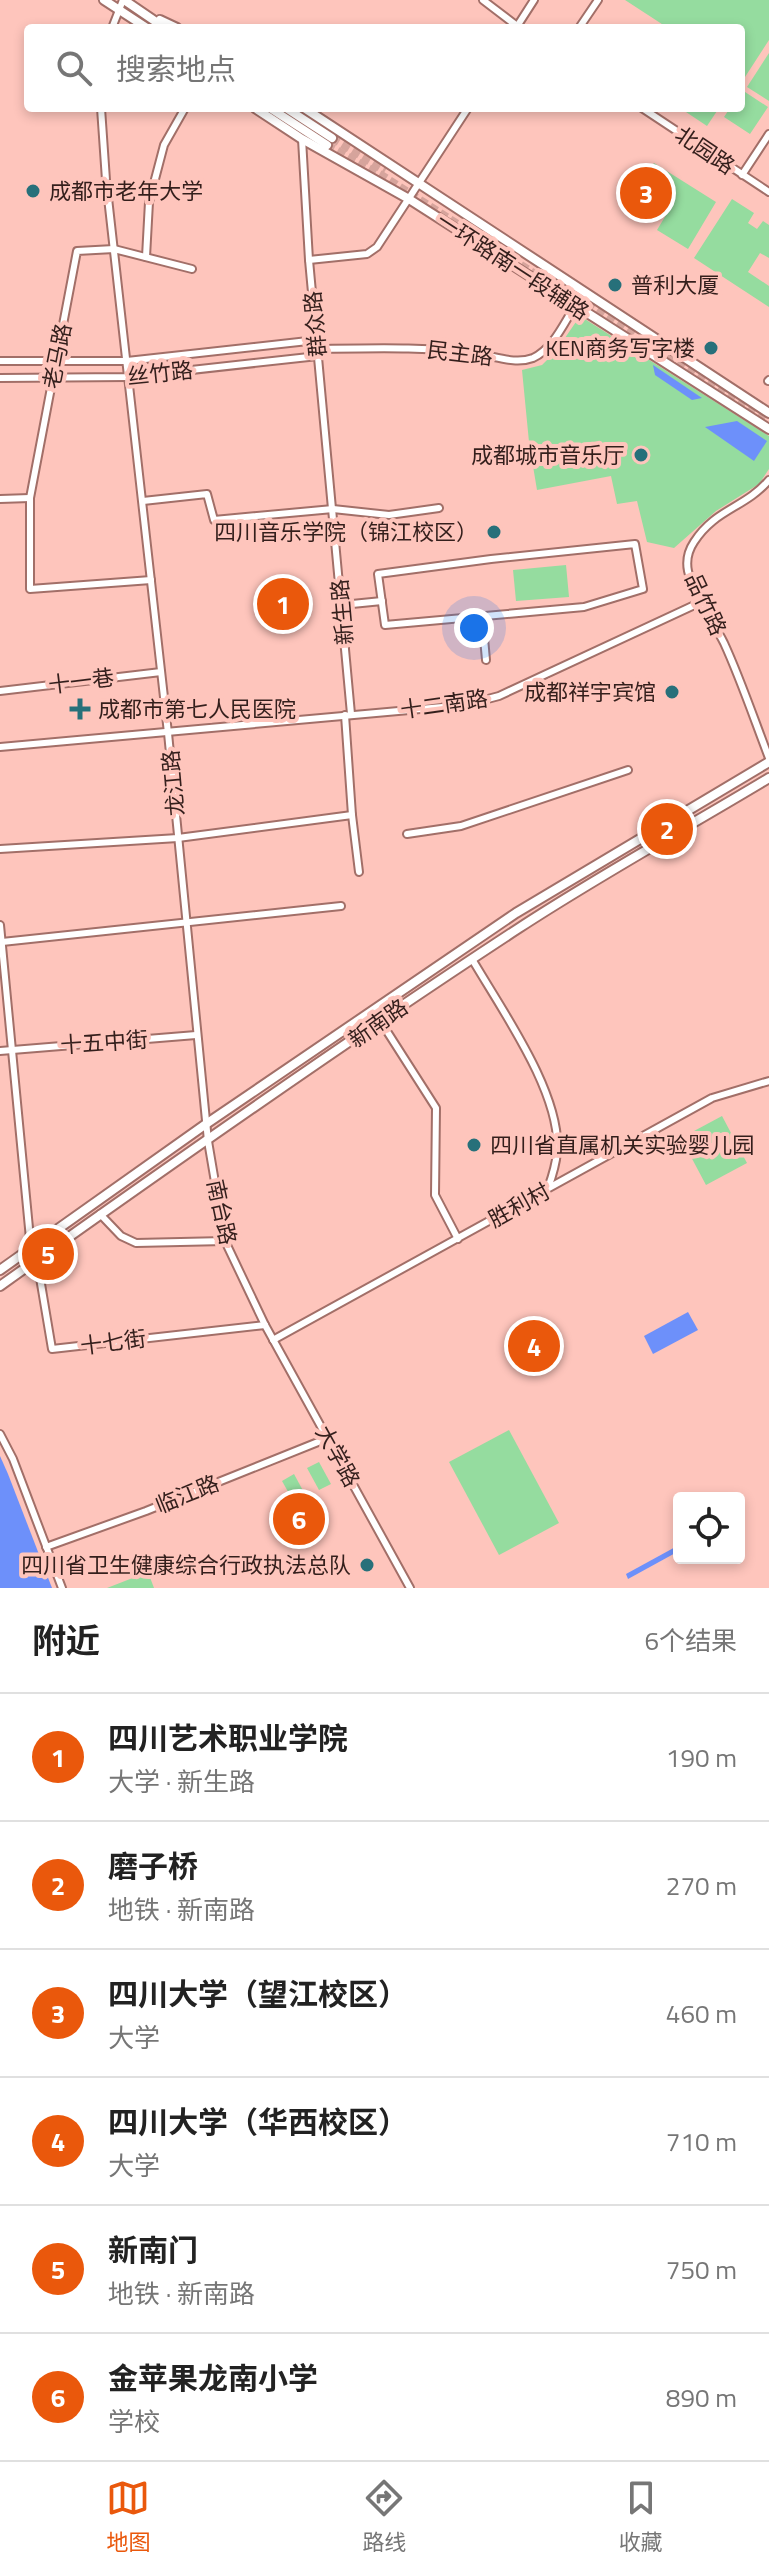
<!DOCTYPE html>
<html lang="zh">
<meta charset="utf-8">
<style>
:root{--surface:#fff;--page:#f2f2f2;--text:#222;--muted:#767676;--line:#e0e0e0;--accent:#ea580c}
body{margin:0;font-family:"Titillium Web","Noto Sans SC",sans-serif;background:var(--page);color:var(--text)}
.controls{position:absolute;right:24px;bottom:24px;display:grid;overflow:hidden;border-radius:8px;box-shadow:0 4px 12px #0003}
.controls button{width:72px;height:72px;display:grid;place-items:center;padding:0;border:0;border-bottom:2px solid var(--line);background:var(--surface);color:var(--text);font:40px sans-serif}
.you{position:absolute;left:474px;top:628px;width:28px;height:28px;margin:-20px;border:6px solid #fff;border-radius:50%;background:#1a73e8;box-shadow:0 0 0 12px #1a73e833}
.badge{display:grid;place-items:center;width:52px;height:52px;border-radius:50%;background:var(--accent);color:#fff;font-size:26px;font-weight:700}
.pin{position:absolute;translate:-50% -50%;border:4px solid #fff;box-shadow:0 2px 8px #0006}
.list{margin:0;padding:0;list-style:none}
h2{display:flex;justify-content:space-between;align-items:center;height:104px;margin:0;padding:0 32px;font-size:34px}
h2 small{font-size:26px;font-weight:400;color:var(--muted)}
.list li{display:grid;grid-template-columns:52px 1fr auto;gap:24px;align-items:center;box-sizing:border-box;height:128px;padding:0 32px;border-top:2px solid var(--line)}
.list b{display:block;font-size:30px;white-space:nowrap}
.list p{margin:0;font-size:26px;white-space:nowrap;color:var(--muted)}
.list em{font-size:26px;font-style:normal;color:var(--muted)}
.icon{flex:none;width:44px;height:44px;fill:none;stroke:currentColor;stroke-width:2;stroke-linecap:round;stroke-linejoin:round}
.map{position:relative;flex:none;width:769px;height:1588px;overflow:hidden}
.search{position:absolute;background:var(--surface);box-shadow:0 4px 12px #0003;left:24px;right:24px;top:24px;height:88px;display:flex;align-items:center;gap:20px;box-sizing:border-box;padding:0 28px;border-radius:8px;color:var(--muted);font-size:30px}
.sheet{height:872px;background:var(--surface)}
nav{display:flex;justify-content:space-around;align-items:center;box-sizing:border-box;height:112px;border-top:2px solid var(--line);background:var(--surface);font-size:22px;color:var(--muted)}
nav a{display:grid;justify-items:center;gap:4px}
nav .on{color:var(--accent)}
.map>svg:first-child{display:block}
.green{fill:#95dc9f}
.water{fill:#6d90fa}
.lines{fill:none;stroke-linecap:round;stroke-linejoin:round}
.major-tunnel{stroke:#d6a49c;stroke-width:8;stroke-dasharray:8 4;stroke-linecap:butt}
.minor-casing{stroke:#a26f68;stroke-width:10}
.major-casing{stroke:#a26f68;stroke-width:12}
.minor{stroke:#fff;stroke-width:6}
.major{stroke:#fff;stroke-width:8}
.poi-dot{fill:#27707a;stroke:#fec5bc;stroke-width:3}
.labels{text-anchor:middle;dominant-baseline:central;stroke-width:8;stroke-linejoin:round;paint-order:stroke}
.street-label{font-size:22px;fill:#341f1c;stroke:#fec5bc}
.poi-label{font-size:22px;fill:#341f1c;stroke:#fec5bc;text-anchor:end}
</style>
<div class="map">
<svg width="769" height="1588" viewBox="0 0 769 1588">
<rect width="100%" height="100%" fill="#fec5bc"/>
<g class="green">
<polygon points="625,0 769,0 769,40 745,77 741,75 741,28 668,28"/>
<polygon points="769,53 769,101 747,87"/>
<polygon points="742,90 768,107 750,134 724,117 730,108 741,108"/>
<polygon points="680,108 719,108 707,126"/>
<polygon points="654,163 716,202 688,249 657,230 672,205 640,185"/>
<polygon points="732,199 754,213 748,223 757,229 763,221 769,225 769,258 760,253 748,272 769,286 769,307 694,258"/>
<polygon points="580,316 769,436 769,469 759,484 716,511 674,548 647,542 637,501 617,504 611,476 537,490 529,442 522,370 542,365 556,351"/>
<polygon points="566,565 569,597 516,601 513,570"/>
<polygon points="722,1116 747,1163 706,1185 681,1138"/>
<polygon points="509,1430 559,1523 499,1555 449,1462"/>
<polygon points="319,1462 331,1484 319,1490 307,1468"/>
<polygon points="294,1474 307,1498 295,1504 282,1481"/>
<polygon points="148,1572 154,1588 107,1588"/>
</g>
<g class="water">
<polygon points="653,365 702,398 692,400 655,375"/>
<polygon points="737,421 767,441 754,461 705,427"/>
<polygon points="688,1312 698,1330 653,1354 644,1336"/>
<polygon points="0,1456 8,1474 52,1588 0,1588"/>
<polygon points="679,1545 679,1551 628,1579 626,1574"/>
</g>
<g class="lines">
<g class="major-tunnel">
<polyline points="332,138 385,171"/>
<polyline points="327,145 383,176 591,310"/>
<polyline points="588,302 769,418"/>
</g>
<defs>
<g id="minor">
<polyline points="483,0 517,26"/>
<polyline points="112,28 123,0"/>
<polyline points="516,28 534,0"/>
<polyline points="579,28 598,0"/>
<polyline points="101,108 106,180 168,733 208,1141 225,1241 265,1325 410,1588"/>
<polyline points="642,108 769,192"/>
<polyline points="302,139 309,260 351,714"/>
<polyline points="742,175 769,134"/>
<polyline points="146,257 149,202 164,145 185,108"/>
<polyline points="309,260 367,254 377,247 468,108"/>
<path d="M318 349C374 348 429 346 484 355 500 358 517 364 533 358 553 349 564 323 575 306"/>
<polyline points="0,361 127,361 317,340"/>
<polyline points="0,378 128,377 318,356"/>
<polyline points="768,381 769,380"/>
<path d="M769 480C745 508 715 509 694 542 688 551 686 561 688 571 694 598 712 619 724 643 741 680 754 719 769 758"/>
<polyline points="0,499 30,498"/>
<polyline points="143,501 207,494 214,520 333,509 389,515 439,508"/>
<polygon points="635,544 643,589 584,607 385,625 378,574 491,559"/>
<polyline points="151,580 30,589 30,498 77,251 114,249 192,269"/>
<polyline points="342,605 382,601"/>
<polyline points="482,616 486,660"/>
<polyline points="0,691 161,672"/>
<polyline points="345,715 352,815 359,872"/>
<polyline points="0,747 465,705 499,696 701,602"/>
<polyline points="407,834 461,826 628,770"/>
<polyline points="0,849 178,838 352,815"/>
<polyline points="0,925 31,1249"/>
<polyline points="2,942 341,906"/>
<path d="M472 959C501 1009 562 1094 557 1152 556 1164 552 1177 548 1188"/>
<polyline points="381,1022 436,1108 435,1195 458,1239"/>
<polyline points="0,1051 196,1035"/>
<polyline points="100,1214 121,1236 136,1243 225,1241"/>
<polyline points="37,1260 52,1349 265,1325"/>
<polyline points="273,1340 712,1098 769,1081"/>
<polyline points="0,1434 13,1459 62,1588"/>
<polyline points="46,1547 146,1511 328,1438"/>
</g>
<g id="major">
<polyline points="104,0 147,28"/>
<polyline points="124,0 165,28"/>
<polyline points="160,20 177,28"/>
<polyline points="255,108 302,139 409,199 769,429"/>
<polyline points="270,108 327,145"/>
<polyline points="286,108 332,138"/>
<polyline points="304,108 769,413"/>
<polyline points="0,1270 206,1124 516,913 769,762"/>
<path d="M0 1286C171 1164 343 1043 519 928 600 875 686 828 769 778"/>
</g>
</defs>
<use href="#minor" class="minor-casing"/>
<use href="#major" class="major-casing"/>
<use href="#minor" class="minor"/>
<use href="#major" class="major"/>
</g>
<g class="poi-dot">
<circle cx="33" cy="191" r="8"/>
<circle cx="615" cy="285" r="8"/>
<circle cx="711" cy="348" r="8"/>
<circle cx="641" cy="455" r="8"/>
<circle cx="494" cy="532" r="8"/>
<circle cx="672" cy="692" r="8"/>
<path d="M76 697h8v8h8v8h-8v8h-8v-8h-8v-8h8z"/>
<circle cx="474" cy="1145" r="8"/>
<circle cx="367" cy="1565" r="8"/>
</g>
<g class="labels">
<g class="street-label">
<text transform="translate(705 150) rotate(34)">北园路</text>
<text transform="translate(513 266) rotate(33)">一环路南一段辅路</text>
<text transform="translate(315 324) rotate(-95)">群众路</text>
<text transform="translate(460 353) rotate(7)">民主路</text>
<text transform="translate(57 356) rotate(-79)">老马路</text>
<text transform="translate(160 373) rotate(-6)">丝竹路</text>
<text transform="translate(706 604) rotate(65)">品竹路</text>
<text transform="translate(342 612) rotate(-95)">新生路</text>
<text transform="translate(81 681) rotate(-7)">十一巷</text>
<text transform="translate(444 704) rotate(-8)">十二南路</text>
<text transform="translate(173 783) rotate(-95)">龙江路</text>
<text transform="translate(378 1023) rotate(-35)">新南路</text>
<text transform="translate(104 1042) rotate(-4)">十五中街</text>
<text transform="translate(519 1205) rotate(-29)">胜利村</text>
<text transform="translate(222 1212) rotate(78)">南台路</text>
<text transform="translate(113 1342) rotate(-7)">十七街</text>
<text transform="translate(338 1456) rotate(61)">大学路</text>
<text transform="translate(187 1494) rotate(-22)">临江路</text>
</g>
<g class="poi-label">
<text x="49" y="191" text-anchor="start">成都市老年大学</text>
<text x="631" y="285" text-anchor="start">普利大厦</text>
<text x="695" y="348">KEN商务写字楼</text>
<text x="625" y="455">成都城市音乐厅</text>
<text x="478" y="532">四川音乐学院（锦江校区）</text>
<text x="656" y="692">成都祥宇宾馆</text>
<text x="98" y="709" text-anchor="start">成都市第七人民医院</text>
<text x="490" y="1145" text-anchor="start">四川省直属机关实验婴儿园</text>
<text x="351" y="1565">四川省卫生健康综合行政执法总队</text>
</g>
</g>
</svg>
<div class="controls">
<button><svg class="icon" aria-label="locate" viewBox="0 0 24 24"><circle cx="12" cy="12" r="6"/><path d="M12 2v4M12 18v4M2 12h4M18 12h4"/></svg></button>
</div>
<div class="you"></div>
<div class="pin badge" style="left:283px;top:604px">1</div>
<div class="pin badge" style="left:667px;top:829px">2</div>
<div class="pin badge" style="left:646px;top:193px">3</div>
<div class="pin badge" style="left:534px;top:1346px">4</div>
<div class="pin badge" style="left:48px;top:1254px">5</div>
<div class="pin badge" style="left:299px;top:1519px">6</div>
<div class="search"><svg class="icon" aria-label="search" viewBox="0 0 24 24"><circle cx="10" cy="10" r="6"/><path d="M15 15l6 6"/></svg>搜索地点</div>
</div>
<section class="sheet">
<h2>附近<small>6个结果</small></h2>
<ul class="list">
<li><span class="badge">1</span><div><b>四川艺术职业学院</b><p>大学 · 新生路</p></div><em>190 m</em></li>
<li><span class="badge">2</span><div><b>磨子桥</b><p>地铁 · 新南路</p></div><em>270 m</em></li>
<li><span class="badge">3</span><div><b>四川大学（望江校区）</b><p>大学</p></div><em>460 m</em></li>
<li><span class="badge">4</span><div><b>四川大学（华西校区）</b><p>大学</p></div><em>710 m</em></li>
<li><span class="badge">5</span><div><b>新南门</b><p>地铁 · 新南路</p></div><em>750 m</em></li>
<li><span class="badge">6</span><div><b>金苹果龙南小学</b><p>学校</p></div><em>890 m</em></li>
</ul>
</section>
<nav>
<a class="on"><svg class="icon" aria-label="map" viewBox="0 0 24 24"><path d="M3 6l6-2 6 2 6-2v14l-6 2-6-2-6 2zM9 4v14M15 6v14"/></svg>地图</a>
<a><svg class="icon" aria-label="directions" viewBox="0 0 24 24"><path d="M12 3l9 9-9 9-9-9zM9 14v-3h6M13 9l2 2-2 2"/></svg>路线</a>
<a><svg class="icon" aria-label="saved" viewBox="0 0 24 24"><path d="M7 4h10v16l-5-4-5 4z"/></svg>收藏</a>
</nav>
